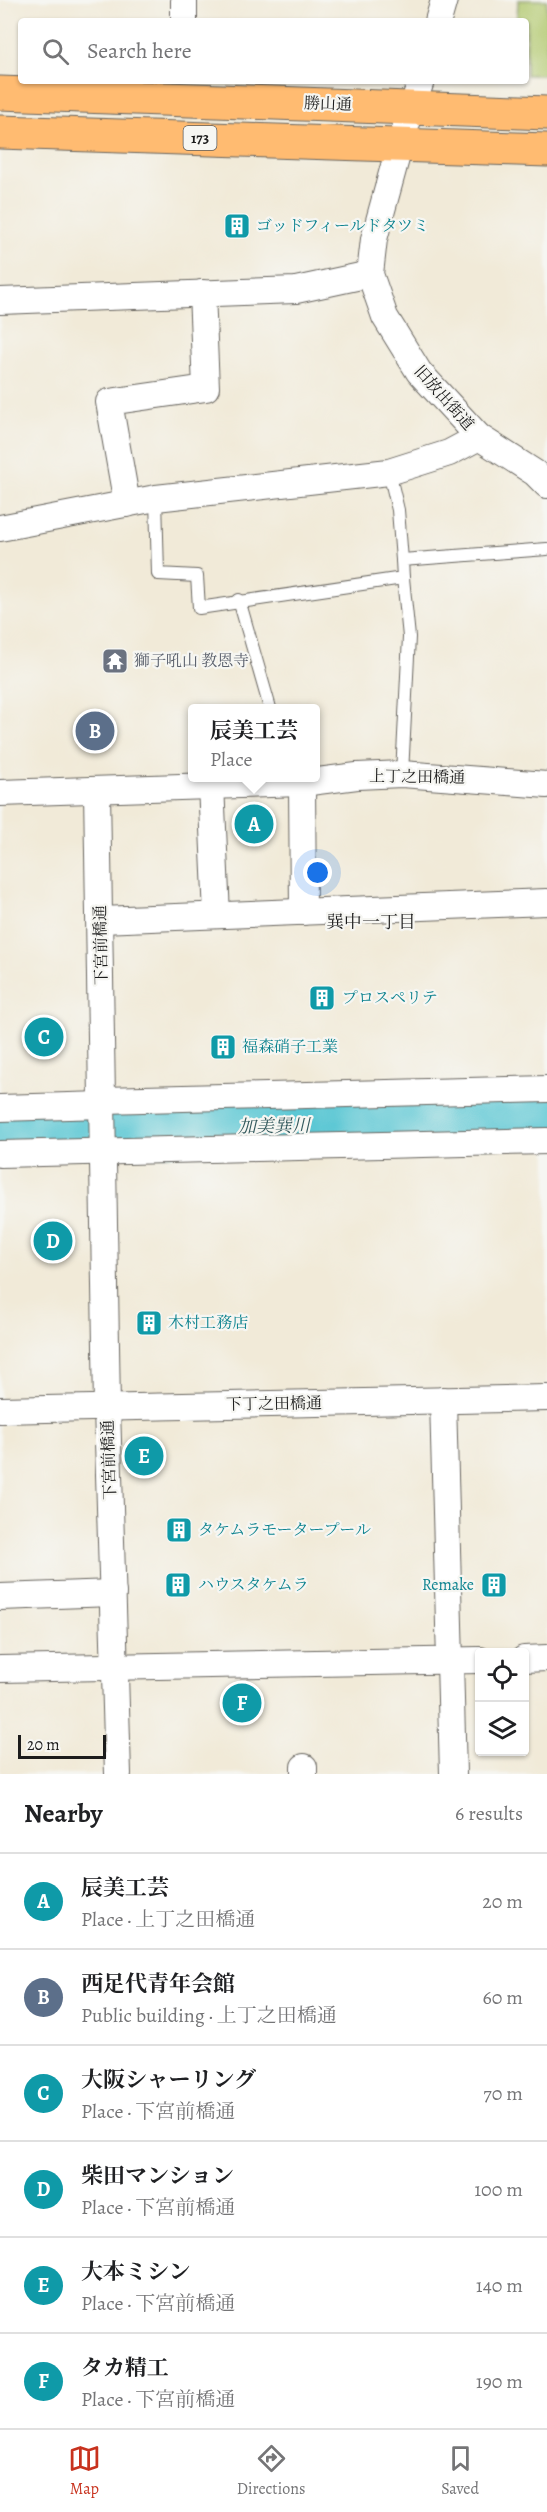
<!DOCTYPE html>
<meta charset="utf-8">
<style>
:root{--surface:#fff;--page:#f6f6f6;--text:#202124;--muted:#757577;--line:#e0e0e0;--accent:#c8321e}
body{margin:0;font-family:Alegreya,"Noto Serif JP",serif;background:var(--page);color:var(--text)}
.controls{position:absolute;right:18px;bottom:18px;display:grid;overflow:hidden;border-radius:6px;box-shadow:0 2px 4px #0004}
.controls button{width:54px;height:54px;display:grid;place-items:center;padding:0;border:0;border-bottom:2px solid var(--line);background:var(--surface);color:var(--text);font:30px sans-serif}
.scale{position:absolute;left:18px;bottom:15px;width:88px;box-sizing:border-box;padding-left:6px;border:3px solid #1c1c1c;border-top:0;font-size:16px;line-height:21px;white-space:nowrap;color:#1c1c1c;-webkit-text-stroke:4px #f6f6f2;paint-order:stroke}
.you{position:absolute;left:318px;top:873px;width:21px;height:21px;margin:-15px;border:4px solid #fff;border-radius:50%;background:#1a73e8;box-shadow:0 0 0 9px #1a73e833}
.badge{display:grid;place-items:center;width:39px;height:39px;border-radius:50%;background:var(--accent);color:#fff;font-size:20px;font-weight:700}
.pin{position:absolute;translate:-50% -50%;border:3px solid #fff;box-shadow:0 2px 6px #0006}
.popup{position:absolute;left:188px;top:704px;width:132px;height:78px;box-sizing:border-box;display:grid;place-content:center;border-radius:6px;background:var(--surface);filter:drop-shadow(0 2px 4px #0005);font-size:20px;white-space:nowrap;color:var(--muted)}
.popup b{font-size:22px;color:var(--text)}
.popup::after{content:'';position:absolute;left:50%;top:100%;margin-left:-12px;border:12px solid transparent;border-top-color:var(--surface)}
.list{margin:0;padding:0;list-style:none}
h2{display:flex;justify-content:space-between;align-items:center;height:78px;margin:0;padding:0 24px;font-size:26px}
h2 small{font-size:20px;font-weight:400;color:var(--muted)}
.list li{display:grid;grid-template-columns:39px 1fr auto;gap:18px;align-items:center;box-sizing:border-box;height:96px;padding:0 24px;border-top:2px solid var(--line)}
.list b{display:block;font-size:22px;white-space:nowrap}
.list p{margin:0;font-size:20px;white-space:nowrap;color:var(--muted)}
.list em{font-size:20px;font-style:normal;color:var(--muted)}
.icon{flex:none;width:33px;height:33px;fill:none;stroke:currentColor;stroke-width:2;stroke-linecap:round;stroke-linejoin:round}
.map{position:relative;flex:none;width:547px;height:1774px;overflow:hidden}
.search{position:absolute;background:var(--surface);box-shadow:0 2px 4px #0004;left:18px;right:18px;top:18px;height:66px;display:flex;align-items:center;gap:15px;box-sizing:border-box;padding:0 21px;border-radius:6px;color:var(--muted);font-size:22px}
.sheet{height:654px;background:var(--surface)}
nav{display:flex;justify-content:space-around;align-items:center;box-sizing:border-box;height:84px;border-top:2px solid var(--line);background:var(--surface);font-size:16px;color:var(--muted)}
nav a{display:grid;justify-items:center;gap:3px}
nav .on{color:var(--accent)}
.map>svg:first-child{display:block}
.green{fill:#b1c86d;stroke:#667244;stroke-width:1.5}
.lines{fill:none;stroke-linecap:round;stroke-linejoin:round}
.river{stroke:#5bc7d4;stroke-width:52}
.lane-casing{stroke:#67645e;stroke-width:14}
.street-casing{stroke:#67645e;stroke-width:28}
.primary-casing{stroke:#67645e;stroke-width:35}
.lane{stroke:#fff;stroke-width:12}
.street{stroke:#fff;stroke-width:26}
.primary{stroke:#ffbb71;stroke-width:33}
.labels{text-anchor:middle;dominant-baseline:central;stroke-width:4.5;stroke-linejoin:round;paint-order:stroke}
.shield{fill:#f6f6f2;stroke:#5d5d5c;stroke-width:1.5}
.shield-label{font-size:15px;font-weight:bold;fill:#1c1c1c}
.street-label{font-size:16px;fill:#1c1c1c;stroke:#f6f6f2}
.culture-label{font-size:16px;fill:#0d838f;stroke:#f6f6f2;text-anchor:start}
.worship-label{font-size:16px;fill:#5b616d;stroke:#f6f6f2;text-anchor:start}
.neighbourhood-label{font-size:18px;fill:#1c1c1c;stroke:#f6f6f2}
.water-label{font-size:18px;font-style:italic;fill:#32585c;stroke:#f6f6f2}
</style>
<div class="map">
<svg width="547" height="1774" viewBox="0 0 547 1774">
<rect width="100%" height="100%" fill="#f6f6f2"/>
<filter id="ink" filterUnits="userSpaceOnUse"><feTurbulence type="fractalNoise" baseFrequency=".0167" numOctaves="2"/><feDisplacementMap in="SourceGraphic" scale="12" xChannelSelector="R" yChannelSelector="G"/><feConvolveMatrix kernelMatrix="1 2 1 2 8 2 1 2 1" color-interpolation-filters="sRGB"/></filter>
<filter id="wash" filterUnits="userSpaceOnUse"><feTurbulence type="fractalNoise" baseFrequency=".008" numOctaves="4" result="noise"/><feDisplacementMap in="SourceGraphic" scale="24" xChannelSelector="R" yChannelSelector="G"/><feGaussianBlur stdDeviation="1.35" result="paint"/><feColorMatrix in="noise" values="0 0 0 0 0 0 0 0 0 0 0 0 0 0 0 0 0 1.4 0 .05"/><feComposite in="paint" operator="in"/></filter>
<g filter="url(#wash)">
<rect width="100%" height="100%" fill="#f1ead8"/>
<polygon class="green" points="518,0 547,0 547,75 526,75 526,21 517,21"/>
<g class="lines">
<polyline class="river" points="0,1133 547,1120"/>
</g>
</g>
<g filter="url(#ink)">
<g class="lines">
<defs>
<g id="lane">
<polyline points="389,472 398,510 402,560"/>
<polyline points="156,498 158,574 197,576 199,608 403,578 402,560 547,549"/>
<polyline points="239,600 270,708"/>
<polyline points="402,774 409,637 403,578"/>
</g>
<g id="street">
<polyline points="184,0 184,21"/>
<polyline points="438,21 444,0"/>
<polyline points="421,81 400,144 374,239 370,274 385,317 419,372 479,437 535,473 547,485"/>
<polyline points="0,301 296,290 370,274"/>
<polyline points="127,504 109,402 206,388 202,293"/>
<polyline points="0,528 156,498 389,472 449,453 479,437"/>
<polyline points="302,783 303,912"/>
<polyline points="211,785 217,915"/>
<polyline points="97,791 107,1408 118,1774"/>
<polyline points="0,793 302,783 357,776 402,774 547,785"/>
<polyline points="101,920 547,902"/>
<polyline points="103,1100 547,1089"/>
<polyline points="0,1108 103,1105"/>
<polyline points="0,1154 547,1141"/>
<polyline points="443,1400 453,1774"/>
<polyline points="0,1410 547,1398"/>
<polyline points="0,1597 113,1593"/>
<polyline points="524,1659 547,1658"/>
<polyline points="0,1669 480,1660"/>
<polyline points="304,1767 304,1774"/>
</g>
<g id="primary">
<polyline points="0,93 547,113"/>
<polyline points="0,132 547,150"/>
</g>
</defs>
<use href="#lane" class="lane-casing"/>
<use href="#street" class="street-casing"/>
<use href="#primary" class="primary-casing"/>
<use href="#lane" class="lane"/>
<use href="#street" class="street"/>
<use href="#primary" class="primary"/>
</g>
</g>
<defs>
<symbol id="building-square" viewBox="-11 -11 22 22"><rect x="-9" y="-9" width="18" height="18" rx="4" fill="#0f9aa8" stroke="#f6f6f2"/><path d="M-4-6H4V6H1V3H-1V6H-4ZM-2.5-4.3h1.7v1.8h-1.7ZM.8-4.3h1.7v1.8H.8ZM-2.5-1h1.7V.8h-1.7ZM.8-1h1.7V.8H.8Z" fill="#fff"/></symbol>
<symbol id="temple-square" viewBox="-11 -11 22 22"><rect x="-9" y="-9" width="18" height="18" rx="4" fill="#6b7280" stroke="#f6f6f2"/><path d="M0-6L5-2H3V0L6.5 2.5H4V6H1.5V3h-3V6H-4V2.5H-6.5L-3 0V-2H-5Z" fill="#fff"/></symbol>
</defs>
<g fill-rule="evenodd">
<use href="#building-square" x="222" y="211" width="30" height="30"/>
<use href="#temple-square" x="100" y="646" width="30" height="30"/>
<use href="#building-square" x="307" y="983" width="30" height="30"/>
<use href="#building-square" x="208" y="1032" width="30" height="30"/>
<use href="#building-square" x="134" y="1308" width="30" height="30"/>
<use href="#building-square" x="164" y="1515" width="30" height="30"/>
<use href="#building-square" x="163" y="1570" width="30" height="30"/>
<use href="#building-square" x="479" y="1570" width="30" height="30"/>
</g>
<g class="labels">
<rect class="shield" x="183.5" y="126" width="33" height="24" rx="4.5"/>
<g class="shield-label">
<text x="200" y="138">173</text>
</g>
<g class="street-label">
<text transform="translate(328 104) rotate(2)">勝山通</text>
<text transform="translate(444 398) rotate(48)">旧放出街道</text>
<text transform="translate(417 777) rotate(1)">上丁之田橋通</text>
<text transform="translate(101 945) rotate(-91)">下宮前橋通</text>
<text transform="translate(274 1404) rotate(-1)">下丁之田橋通</text>
<text transform="translate(109 1460) rotate(-92)">下宮前橋通</text>
</g>
<g class="culture-label">
<text x="256" y="226">ゴッドフィールドタツミ</text>
<text x="342" y="998">プロスペリテ</text>
<text x="242" y="1047">福森硝子工業</text>
<text x="168" y="1323">木村工務店</text>
<text x="198" y="1530">タケムラモータープール</text>
<text x="198" y="1585">ハウスタケムラ</text>
<text x="474" y="1585" text-anchor="end">Remake</text>
</g>
<g class="worship-label">
<text x="134" y="661">獅子吼山 教恩寺</text>
</g>
<g class="neighbourhood-label">
<text x="371" y="922">巽中一丁目</text>
</g>
<g class="water-label">
<text transform="translate(274 1126) rotate(-1)">加美巽川</text>
</g>
</g>
</svg>
<div class="controls">
<button><svg class="icon" aria-label="locate" viewBox="0 0 24 24"><circle cx="12" cy="12" r="6"/><path d="M12 2v4M12 18v4M2 12h4M18 12h4"/></svg></button>
<button><svg class="icon" aria-label="layers" viewBox="0 0 24 24"><path d="M12 4l9 5-9 5-9-5zM3 14l9 5 9-5"/></svg></button>
</div>
<div class="scale">20 m</div>
<div class="you"></div>
<div class="pin badge" style="left:254px;top:824px;background:#0f9aa8">A</div>
<div class="popup"><b>辰美工芸</b>Place</div>
<div class="pin badge" style="left:95px;top:731px;background:#5c6f8a">B</div>
<div class="pin badge" style="left:44px;top:1037px;background:#0f9aa8">C</div>
<div class="pin badge" style="left:53px;top:1241px;background:#0f9aa8">D</div>
<div class="pin badge" style="left:144px;top:1456px;background:#0f9aa8">E</div>
<div class="pin badge" style="left:242px;top:1703px;background:#0f9aa8">F</div>
<div class="search"><svg class="icon" aria-label="search" viewBox="0 0 24 24"><circle cx="10" cy="10" r="6"/><path d="M15 15l6 6"/></svg>Search here</div>
</div>
<section class="sheet">
<h2>Nearby<small>6 results</small></h2>
<ul class="list">
<li><span class="badge" style="background:#0f9aa8">A</span><div><b>辰美工芸</b><p>Place · 上丁之田橋通</p></div><em>20 m</em></li>
<li><span class="badge" style="background:#5c6f8a">B</span><div><b>西足代青年会館</b><p>Public building · 上丁之田橋通</p></div><em>60 m</em></li>
<li><span class="badge" style="background:#0f9aa8">C</span><div><b>大阪シャーリング</b><p>Place · 下宮前橋通</p></div><em>70 m</em></li>
<li><span class="badge" style="background:#0f9aa8">D</span><div><b>柴田マンション</b><p>Place · 下宮前橋通</p></div><em>100 m</em></li>
<li><span class="badge" style="background:#0f9aa8">E</span><div><b>大本ミシン</b><p>Place · 下宮前橋通</p></div><em>140 m</em></li>
<li><span class="badge" style="background:#0f9aa8">F</span><div><b>タカ精工</b><p>Place · 下宮前橋通</p></div><em>190 m</em></li>
</ul>
</section>
<nav>
<a class="on"><svg class="icon" aria-label="map" viewBox="0 0 24 24"><path d="M3 6l6-2 6 2 6-2v14l-6 2-6-2-6 2zM9 4v14M15 6v14"/></svg>Map</a>
<a><svg class="icon" aria-label="directions" viewBox="0 0 24 24"><path d="M12 3l9 9-9 9-9-9zM9 14v-3h6M13 9l2 2-2 2"/></svg>Directions</a>
<a><svg class="icon" aria-label="saved" viewBox="0 0 24 24"><path d="M7 4h10v16l-5-4-5 4z"/></svg>Saved</a>
</nav>
